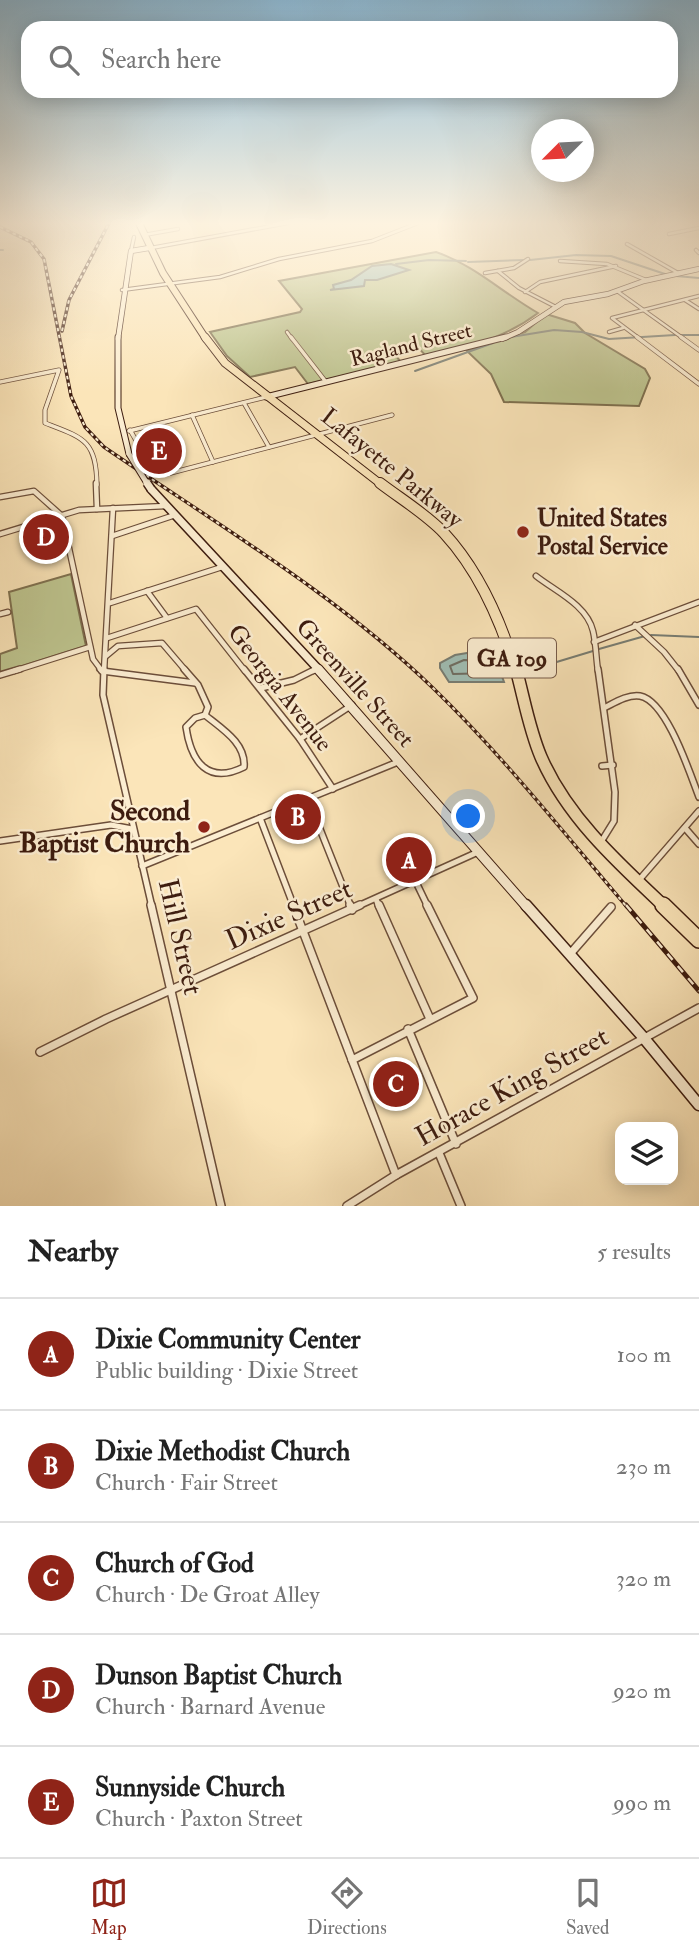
<!DOCTYPE html>
<meta charset="utf-8">
<style>
:root{--surface:#fff;--page:#f2f2f2;--text:#222;--muted:#767676;--line:#e0e0e0;--accent:#8f2418}
body{margin:0;font-family:"IM FELL Double Pica",serif;background:var(--page);color:var(--text)}
.controls{position:absolute;right:21px;bottom:21px;display:grid;overflow:hidden;border-radius:14px;box-shadow:0 4px 18px #0003}
.controls button{width:63px;height:63px;display:grid;place-items:center;padding:0;border:0;border-bottom:2px solid var(--line);background:var(--surface);color:var(--text);font:35px sans-serif}
.compass{position:absolute;left:531px;top:119px;width:63px;height:63px;border-radius:50%;background:var(--surface);box-shadow:0 4px 18px #0003;rotate:246deg}
.you{position:absolute;left:469px;top:817px;width:24px;height:24px;margin:-18px;border:5px solid #fff;border-radius:50%;background:#1a73e8;box-shadow:0 0 0 10px #1a73e833}
.badge{display:grid;place-items:center;width:46px;height:46px;border-radius:50%;background:var(--accent);color:#fff;font-size:23px;font-weight:700}
.pin{position:absolute;translate:-50% -50%;border:4px solid #fff;box-shadow:0 2px 7px #0006}
.list{margin:0;padding:0;list-style:none}
h2{display:flex;justify-content:space-between;align-items:center;height:91px;margin:0;padding:0 28px;font-size:30px}
h2 small{font-size:23px;font-weight:400;color:var(--muted)}
.list li{display:grid;grid-template-columns:46px 1fr auto;gap:21px;align-items:center;box-sizing:border-box;height:112px;padding:0 28px;border-top:2px solid var(--line)}
.list b{display:block;font-size:26px;white-space:nowrap}
.list p{margin:0;font-size:23px;white-space:nowrap;color:var(--muted)}
.list em{font-size:23px;font-style:normal;color:var(--muted)}
.icon{flex:none;width:38px;height:38px;fill:none;stroke:currentColor;stroke-width:2;stroke-linecap:round;stroke-linejoin:round}
.map{position:relative;flex:none;width:699px;height:1206px;overflow:hidden}
.search{position:absolute;background:var(--surface);box-shadow:0 4px 18px #0003;left:21px;right:21px;top:21px;height:77px;display:flex;align-items:center;gap:18px;box-sizing:border-box;padding:0 24px;border-radius:21px;color:var(--muted);font-size:26px}
.sheet{height:651px;background:var(--surface)}
nav{display:flex;justify-content:space-around;align-items:center;box-sizing:border-box;height:98px;border-top:2px solid var(--line);background:var(--surface);font-size:19px;color:var(--muted)}
nav a{display:grid;justify-items:center;gap:4px}
nav .on{color:var(--accent)}
.map>svg:first-child{display:block}
.green{fill:#bec58f;stroke:#7e704f;stroke-width:2}
.water{fill:#a0beb5;stroke:#787d73;stroke-width:2}
.lines{fill:none;stroke-linecap:round;stroke-linejoin:round}
.shore{stroke:#6e6d62;stroke-width:2}
.stream{stroke:#787d73;stroke-width:2}
.street-far4-casing{stroke:#6c4e3a;stroke-width:4.5}
.street-far3-casing{stroke:#6c4e3a;stroke-width:5}
.street-far2-casing{stroke:#6c4e3a;stroke-width:7}
.street-far1-casing{stroke:#6c4e3a;stroke-width:8}
.street-casing{stroke:#6c4e3a;stroke-width:10}
.secondary-far4-casing{stroke:#3d1c0f;stroke-width:6}
.secondary-far3-casing{stroke:#3d1c0f;stroke-width:7}
.secondary-far2-casing{stroke:#3d1c0f;stroke-width:10}
.secondary-far1-casing{stroke:#3d1c0f;stroke-width:11}
.secondary-casing{stroke:#3d1c0f;stroke-width:13}
.highway-far4-casing{stroke:#3d1c0f;stroke-width:8}
.highway-far3-casing{stroke:#3d1c0f;stroke-width:9}
.highway-far2-casing{stroke:#3d1c0f;stroke-width:12}
.highway-far1-casing{stroke:#3d1c0f;stroke-width:14}
.highway-casing{stroke:#3d1c0f;stroke-width:18}
.street-far4{stroke:#fceed2;stroke-width:2.5}
.street-far3{stroke:#fceed2;stroke-width:3.5}
.street-far2{stroke:#fceed2;stroke-width:4.5}
.street-far1{stroke:#fceed2;stroke-width:5}
.street{stroke:#fceed2;stroke-width:7}
.secondary-far4{stroke:#fceed2;stroke-width:4.5}
.secondary-far3{stroke:#fceed2;stroke-width:5}
.secondary-far2{stroke:#fceed2;stroke-width:7}
.secondary-far1{stroke:#fceed2;stroke-width:9}
.secondary{stroke:#fceed2;stroke-width:10}
.highway-far4{stroke:#fbe5b9;stroke-width:6}
.highway-far3{stroke:#fbe5b9;stroke-width:7}
.highway-far2{stroke:#fbe5b9;stroke-width:10}
.highway-far1{stroke:#fbe5b9;stroke-width:11}
.highway{stroke:#fbe5b9;stroke-width:15}
.rail-far1-casing{stroke:#3d1c0f;stroke-width:3.5}
.rail-casing{stroke:#3d1c0f;stroke-width:5}
.rail-far1{stroke:#fceed2;stroke-width:2;stroke-dasharray:3.5;stroke-linecap:butt}
.rail{stroke:#fceed2;stroke-width:2.5;stroke-dasharray:8;stroke-linecap:butt}
.secondary-bridge-far1-casing{stroke:#3d1c0f;stroke-width:7;stroke-linecap:butt}
.secondary-bridge-casing{stroke:#3d1c0f;stroke-width:10;stroke-linecap:butt}
.secondary-bridge-far1{stroke:#fceed2;stroke-width:5}
.secondary-bridge{stroke:#fceed2;stroke-width:7}
.poi-dot{fill:#8f2418;stroke:#fceed2;stroke-width:2.5}
.labels{text-anchor:middle;dominant-baseline:central;stroke-width:5;stroke-linejoin:round;paint-order:stroke}
.far-street-label{font-size:21px;fill:#3d1c0f;stroke:#fceed2}
.shield{fill:#fceed2;stroke:#765b4a;stroke-width:2}
.shield-label{font-size:23px;font-weight:bold;fill:#3d1c0f}
.street-label{font-size:24px;fill:#3d1c0f;stroke:#fceed2}
.poi-label{font-size:24px;font-weight:bold;fill:#3d1c0f;stroke:#fceed2;text-anchor:start}
.near-poi-label{font-size:28px;font-weight:bold;fill:#3d1c0f;stroke:#fceed2;text-anchor:end}
.near-street-label{font-size:28px;fill:#3d1c0f;stroke:#fceed2}
</style>
<div class="map">
<svg width="699" height="1206" viewBox="0 0 699 1206">
<rect width="100%" height="100%" fill="#fbe5b9"/>
<filter id="stains"><feTurbulence type="fractalNoise" baseFrequency=".00286" numOctaves="4"/><feColorMatrix values="0 0 0 0 .2 0 0 0 0 .09 0 0 0 0 .02 0 0 0 .5 -.17"/></filter>
<radialGradient id="worn" r=".72"><stop offset=".6" stop-color="#630" stop-opacity="0"/><stop offset="1" stop-color="#630" stop-opacity=".3"/></radialGradient>
<g class="green">
<path d="M436 252C474 265 503 293 538 313 501 341 470 345 426 356L414 343 389 348 401 362 308 384 295 367 250 377 227 356 210 332 300 312 302 309 279 281Z"/>
<polygon points="546,314 575,323 585,333 645,369 650,378 639,406 504,402 491,374 467,351 525,332"/>
<polygon points="71,574 86,646 0,673 0,654 17,648 9,592"/>
</g>
<g class="water">
<polygon points="391,264 409,270 377,280 365,280 364,286 330,290 334,289 333,285 351,280 372,266"/>
<polygon points="473,652 494,654 504,682 449,682 440,668 440,663 455,655"/>
</g>
<g class="lines">
<polygon class="shore" points="464,660 488,661 493,673 453,674 450,666"/>
<g class="stream">
<polyline points="0,250 3,250"/>
<polyline points="530,260 576,255 611,256 665,274"/>
<polyline points="468,262 523,260"/>
<polyline points="396,264 429,260 466,261"/>
<polyline points="676,276 699,278"/>
<polyline points="681,335 699,335"/>
<polyline points="511,337 554,330 582,332 609,339 675,335"/>
<polyline points="415,371 493,343"/>
<polyline points="651,635 699,637"/>
<polyline points="599,649 645,636"/>
<polyline points="522,666 550,664 593,651"/>
<polyline points="500,667 506,667"/>
</g>
<defs>
<g id="street-far4">
<polyline points="669,234 699,228"/>
<polyline points="144,235 178,229"/>
<polyline points="627,244 678,273"/>
<polyline points="151,248 288,223"/>
<polyline points="696,250 699,253"/>
<polyline points="131,251 134,237"/>
<polyline points="560,261 607,264 646,280"/>
<polyline points="498,271 519,288 554,306"/>
<polyline points="485,273 514,268 528,259"/>
<polyline points="122,290 220,277 279,259 372,241 418,223"/>
<polyline points="617,291 684,339"/>
<polyline points="525,292 540,282 616,266"/>
<polyline points="685,300 699,309"/>
<polyline points="287,332 292,339"/>
<polyline points="609,332 623,328"/>
<polyline points="640,339 612,318 699,296"/>
</g>
<g id="street-far3">
<polyline points="291,337 326,382"/>
<polyline points="637,337 699,384"/>
<polyline points="681,337 699,350"/>
<path d="M0 382 59 370 45 410V423C84 438 96 440 97 485"/>
<polyline points="244,403 269,447"/>
<polyline points="192,415 213,462"/>
<polyline points="130,430 152,468 167,474 392,415"/>
<polyline points="129,431 266,397"/>
</g>
<g id="street-far2">
<polyline points="96,483 97,509"/>
<polyline points="0,497 34,491 62,516 93,659 102,671"/>
<polyline points="0,534 79,510 166,506"/>
<polyline points="112,536 175,515"/>
<path d="M536 576C555 591 587 605 593 631 596 643 596 658 598 671"/>
<polyline points="147,591 167,618"/>
<polyline points="110,603 222,567"/>
<polyline points="0,614 8,612"/>
<polyline points="635,625 664,652 679,671"/>
<polyline points="107,638 196,609 245,671"/>
<polyline points="594,642 699,602"/>
<polyline points="106,656 118,646 162,643 186,671"/>
<polyline points="14,671 90,647"/>
<polyline points="104,671 113,508"/>
<polyline points="313,671 318,668"/>
</g>
<g id="street-far1">
<polyline points="100,669 102,671"/>
<polyline points="104,669 103,695 152,907"/>
<polyline points="184,669 198,685 208,707 205,715"/>
<polyline points="244,669 300,739 333,789"/>
<polyline points="598,669 615,792 614,821 601,842"/>
<polyline points="678,669 699,705"/>
<polyline points="102,671 195,683"/>
<polyline points="0,675 20,669"/>
<polyline points="261,688 294,680 316,669"/>
<path d="M604 708C614 703 628 694 640 696 667 701 690 774 699 797"/>
<path d="M205 715C222 729 246 743 244 767 208 785 191 762 186 727L195 718Z"/>
<polyline points="300,739 352,705"/>
<polyline points="602,766 613,765"/>
<polyline points="308,799 351,907"/>
<polyline points="260,818 294,907"/>
<polyline points="685,828 699,844"/>
<polyline points="0,841 111,825 132,829"/>
<polyline points="142,866 398,762"/>
<polyline points="640,879 699,811"/>
<polyline points="415,880 428,907"/>
<polyline points="376,899 379,907"/>
<polyline points="356,907 478,852"/>
</g>
<g id="street">
<polyline points="151,905 221,1206"/>
<polyline points="293,905 396,1175"/>
<polyline points="350,905 352,910"/>
<polyline points="379,905 430,1019"/>
<polyline points="570,954 611,907"/>
<polyline points="408,1029 456,1144"/>
<polyline points="40,1052 106,1019 360,905"/>
<polyline points="352,1060 473,998 427,905"/>
<polyline points="439,1153 461,1206"/>
<polyline points="347,1206 396,1175 699,1008"/>
</g>
<g id="secondary-far4">
<polyline points="118,339 131,251 149,248"/>
<polyline points="502,339 518,332 564,302 608,294 644,281 699,269"/>
</g>
<g id="secondary-far3">
<polyline points="118,337 118,408 129,454"/>
<polyline points="266,397 506,337"/>
</g>
<polyline id="secondary-far2" points="151,489 320,671"/>
<polyline id="secondary-far1" points="318,669 527,907"/>
<polyline id="secondary" points="526,905 643,1037 699,1105"/>
<polyline id="highway-far4" points="139,223 163,273 206,339"/>
<polyline id="highway-far3" points="205,337 225,363 382,485"/>
<path id="highway-far2" d="M380 483C401 499 426 514 444 533 480 572 501 621 516 671"/>
<path id="highway-far1" d="M516 669C524 698 529 729 541 757 567 817 618 863 665 907"/>
<polyline id="highway" points="663,905 699,940"/>
</defs>
<use href="#street-far4" class="street-far4-casing"/>
<use href="#street-far3" class="street-far3-casing"/>
<use href="#street-far2" class="street-far2-casing"/>
<use href="#street-far1" class="street-far1-casing"/>
<use href="#street" class="street-casing"/>
<use href="#secondary-far4" class="secondary-far4-casing"/>
<use href="#secondary-far3" class="secondary-far3-casing"/>
<use href="#secondary-far2" class="secondary-far2-casing"/>
<use href="#secondary-far1" class="secondary-far1-casing"/>
<use href="#secondary" class="secondary-casing"/>
<use href="#highway-far4" class="highway-far4-casing"/>
<use href="#highway-far3" class="highway-far3-casing"/>
<use href="#highway-far2" class="highway-far2-casing"/>
<use href="#highway-far1" class="highway-far1-casing"/>
<use href="#highway" class="highway-casing"/>
<use href="#street-far4" class="street-far4"/>
<use href="#street-far3" class="street-far3"/>
<use href="#street-far2" class="street-far2"/>
<use href="#street-far1" class="street-far1"/>
<use href="#street" class="street"/>
<use href="#secondary-far4" class="secondary-far4"/>
<use href="#secondary-far3" class="secondary-far3"/>
<use href="#secondary-far2" class="secondary-far2"/>
<use href="#secondary-far1" class="secondary-far1"/>
<use href="#secondary" class="secondary"/>
<use href="#highway-far4" class="highway-far4"/>
<use href="#highway-far3" class="highway-far3"/>
<use href="#highway-far2" class="highway-far2"/>
<use href="#highway-far1" class="highway-far1"/>
<use href="#highway" class="highway"/>
<defs>
<g id="rail-far1">
<path d="M0 227 31 242 44 259 71 396 85 427 104 447C215 523 337 595 433 688 503 756 564 833 627 907"/>
<polyline points="62,331 69,300 109,223"/>
</g>
<polyline id="rail" points="626,905 699,991"/>
</defs>
<use href="#rail-far1" class="rail-far1-casing"/>
<use href="#rail" class="rail-casing"/>
<use href="#rail-far1" class="rail-far1"/>
<use href="#rail" class="rail"/>
<defs>
<polyline id="secondary-bridge-far1" points="129,454 148,485"/>
<polyline id="secondary-bridge" points="147,483 151,489"/>
</defs>
<use href="#secondary-bridge-far1" class="secondary-bridge-far1-casing"/>
<use href="#secondary-bridge" class="secondary-bridge-casing"/>
<use href="#secondary-bridge-far1" class="secondary-bridge-far1"/>
<use href="#secondary-bridge" class="secondary-bridge"/>
</g>
<linearGradient id="sky" x2="0" y2="1"><stop stop-color="#8bb8d4"/><stop offset="0.57" stop-color="#fdf3e0"/><stop offset="1" stop-color="#fdf3e0" stop-opacity="0"/></linearGradient>
<rect width="699" height="392" fill="url(#sky)"/>
<g class="poi-dot">
<circle cx="523" cy="532" r="7"/>
<circle cx="204" cy="827" r="7"/>
</g>
<g class="labels">
<g class="far-street-label">
<text transform="translate(411 345) rotate(-14)">Ragland Street</text>
</g>
<rect class="shield" x="468" y="638.5" width="88" height="39" rx="5"/>
<g class="shield-label">
<text x="512" y="658">GA 109</text>
</g>
<g class="street-label">
<text transform="translate(392 468) rotate(39)">Lafayette Parkway</text>
<text transform="translate(355 683) rotate(48)">Greenville Street</text>
<text transform="translate(280 688) rotate(52)">Georgia Avenue</text>
</g>
<g class="poi-label">
<text x="537" y="518">United States<tspan x="537" dy="28">Postal Service</tspan></text>
</g>
<g class="near-poi-label">
<text x="190" y="811">Second<tspan x="190" dy="32">Baptist Church</tspan></text>
</g>
<g class="near-street-label">
<text transform="translate(289 915) rotate(-24)">Dixie Street</text>
<text transform="translate(180 937) rotate(77)">Hill Street</text>
<text transform="translate(512 1087) rotate(-29)">Horace King Street</text>
</g>
</g>
<rect width="100%" height="100%" filter="url(#stains)"/>
<rect width="100%" height="100%" fill="url(#worn)"/>
</svg>
<div class="controls">
<button><svg class="icon" aria-label="layers" viewBox="0 0 24 24"><path d="M12 4l9 5-9 5-9-5zM3 14l9 5 9-5"/></svg></button>
</div>
<svg class="compass" viewBox="-18 -18 36 36"><path d="M0-13l5 13h-10z" fill="#e53935"/><path d="M0 13l5-13h-10z" fill="#767676"/></svg>
<div class="you"></div>
<div class="pin badge" style="left:409px;top:860px">A</div>
<div class="pin badge" style="left:298px;top:817px">B</div>
<div class="pin badge" style="left:396px;top:1084px">C</div>
<div class="pin badge" style="left:46px;top:537px">D</div>
<div class="pin badge" style="left:159px;top:451px">E</div>
<div class="search"><svg class="icon" aria-label="search" viewBox="0 0 24 24"><circle cx="10" cy="10" r="6"/><path d="M15 15l6 6"/></svg>Search here</div>
</div>
<section class="sheet">
<h2>Nearby<small>5 results</small></h2>
<ul class="list">
<li><span class="badge">A</span><div><b>Dixie Community Center</b><p>Public building · Dixie Street</p></div><em>100 m</em></li>
<li><span class="badge">B</span><div><b>Dixie Methodist Church</b><p>Church · Fair Street</p></div><em>230 m</em></li>
<li><span class="badge">C</span><div><b>Church of God</b><p>Church · De Groat Alley</p></div><em>320 m</em></li>
<li><span class="badge">D</span><div><b>Dunson Baptist Church</b><p>Church · Barnard Avenue</p></div><em>920 m</em></li>
<li><span class="badge">E</span><div><b>Sunnyside Church</b><p>Church · Paxton Street</p></div><em>990 m</em></li>
</ul>
</section>
<nav>
<a class="on"><svg class="icon" aria-label="map" viewBox="0 0 24 24"><path d="M3 6l6-2 6 2 6-2v14l-6 2-6-2-6 2zM9 4v14M15 6v14"/></svg>Map</a>
<a><svg class="icon" aria-label="directions" viewBox="0 0 24 24"><path d="M12 3l9 9-9 9-9-9zM9 14v-3h6M13 9l2 2-2 2"/></svg>Directions</a>
<a><svg class="icon" aria-label="saved" viewBox="0 0 24 24"><path d="M7 4h10v16l-5-4-5 4z"/></svg>Saved</a>
</nav>
